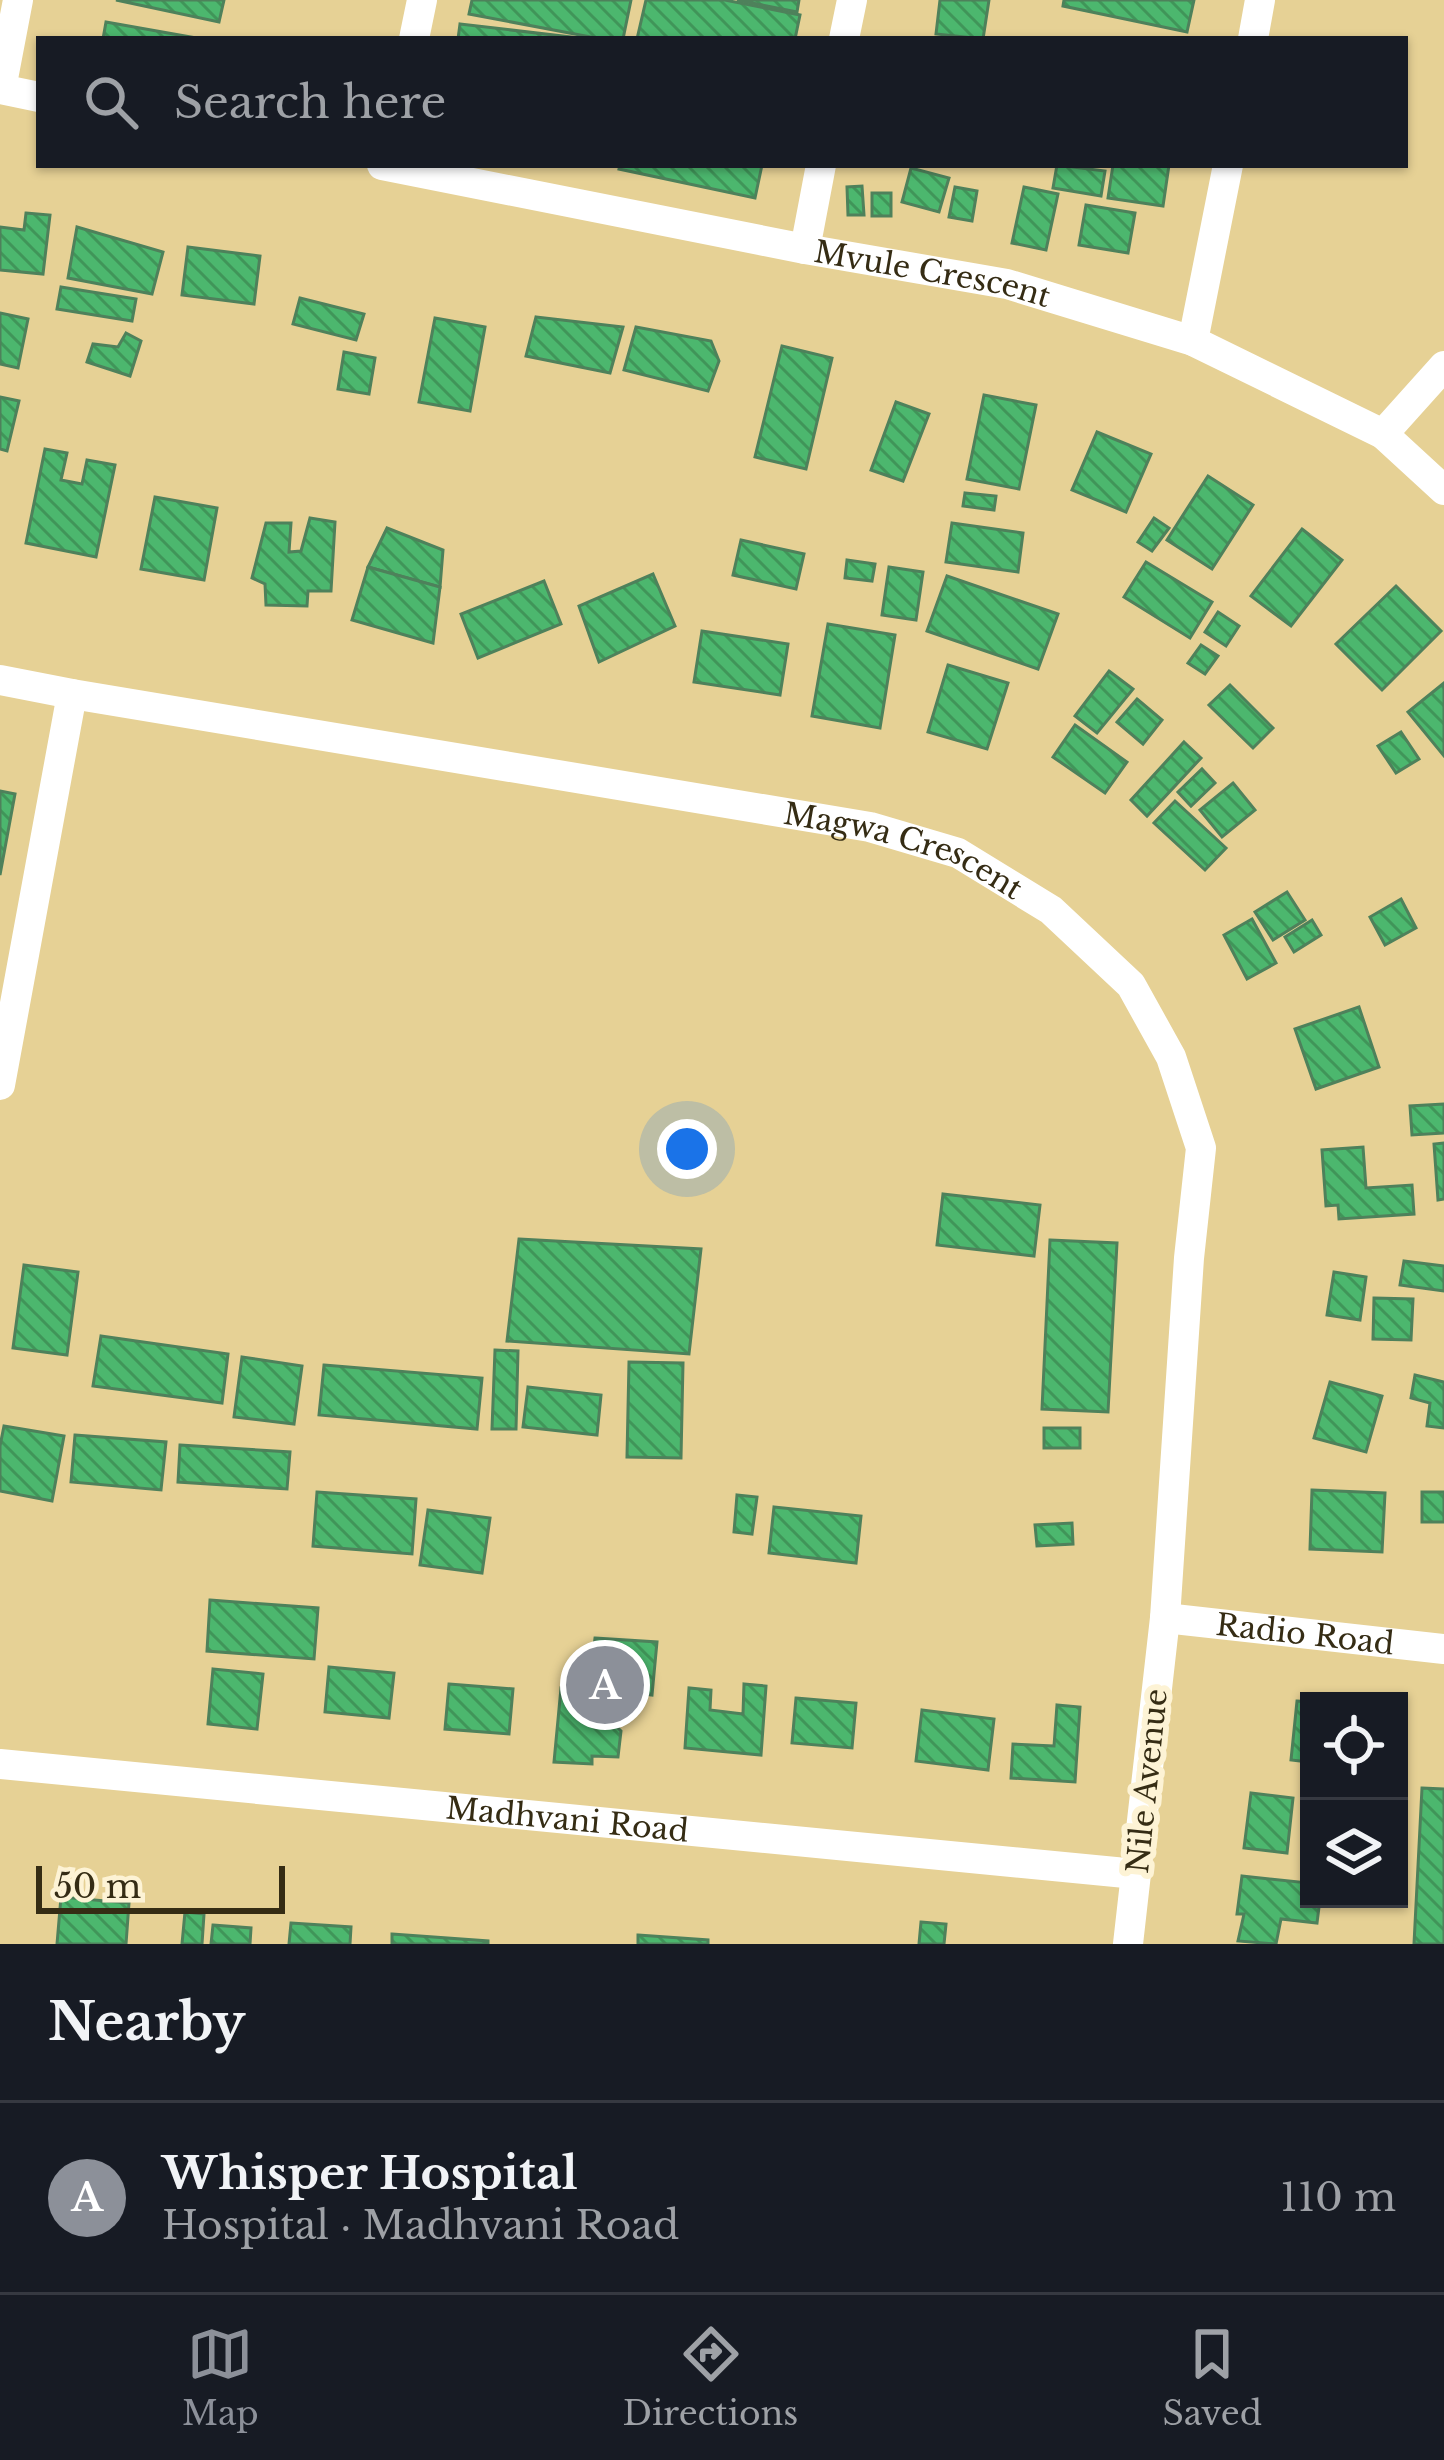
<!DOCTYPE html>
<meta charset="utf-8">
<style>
:root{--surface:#171b24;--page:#242831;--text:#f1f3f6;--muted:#9ea1a6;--line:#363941;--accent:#8c9099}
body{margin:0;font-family:"Libre Baskerville",serif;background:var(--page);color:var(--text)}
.controls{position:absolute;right:36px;bottom:36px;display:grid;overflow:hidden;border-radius:0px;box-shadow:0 3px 9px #0004}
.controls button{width:108px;height:108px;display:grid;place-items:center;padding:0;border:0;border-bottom:3px solid var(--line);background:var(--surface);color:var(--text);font:60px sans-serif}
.scale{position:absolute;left:36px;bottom:30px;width:249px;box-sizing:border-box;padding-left:12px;border:6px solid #352c14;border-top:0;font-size:33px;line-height:42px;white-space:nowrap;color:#352c14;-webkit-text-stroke:9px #fdf3d5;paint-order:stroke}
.you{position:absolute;left:687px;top:1149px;width:42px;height:42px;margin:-30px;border:9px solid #fff;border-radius:50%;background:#1a73e8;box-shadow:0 0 0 18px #1a73e833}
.badge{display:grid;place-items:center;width:78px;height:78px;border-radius:50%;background:var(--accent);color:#fff;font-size:39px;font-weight:700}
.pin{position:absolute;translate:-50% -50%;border:6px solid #fff;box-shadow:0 3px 12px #0006}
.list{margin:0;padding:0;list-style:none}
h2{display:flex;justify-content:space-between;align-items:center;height:156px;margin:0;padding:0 48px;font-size:51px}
h2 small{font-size:39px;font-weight:400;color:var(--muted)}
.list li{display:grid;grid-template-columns:78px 1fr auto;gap:36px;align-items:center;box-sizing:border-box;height:192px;padding:0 48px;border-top:3px solid var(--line)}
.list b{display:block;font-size:45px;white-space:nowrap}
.list p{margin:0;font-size:39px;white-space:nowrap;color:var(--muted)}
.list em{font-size:39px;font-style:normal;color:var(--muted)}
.icon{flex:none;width:66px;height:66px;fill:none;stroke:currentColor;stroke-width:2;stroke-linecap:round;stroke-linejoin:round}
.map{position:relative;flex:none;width:1444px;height:1944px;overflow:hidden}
.search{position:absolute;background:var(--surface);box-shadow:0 3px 9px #0004;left:36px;right:36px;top:36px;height:132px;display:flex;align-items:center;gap:30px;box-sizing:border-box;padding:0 42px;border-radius:0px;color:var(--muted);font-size:45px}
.sheet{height:348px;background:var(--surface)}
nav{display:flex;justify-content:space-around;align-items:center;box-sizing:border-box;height:168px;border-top:3px solid var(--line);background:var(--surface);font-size:33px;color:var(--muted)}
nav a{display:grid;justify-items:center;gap:6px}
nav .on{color:var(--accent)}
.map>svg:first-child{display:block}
.building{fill:url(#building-back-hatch);stroke:#4e815b;stroke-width:3}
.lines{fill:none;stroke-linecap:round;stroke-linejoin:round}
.minor{stroke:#fff;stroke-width:30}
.labels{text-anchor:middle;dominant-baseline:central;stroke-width:12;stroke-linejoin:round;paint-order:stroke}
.street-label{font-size:30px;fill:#352c14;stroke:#fdf3d5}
</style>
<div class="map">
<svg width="1444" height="1944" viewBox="0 0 1444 1944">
<defs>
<pattern id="building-back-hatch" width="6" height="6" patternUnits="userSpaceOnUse" patternTransform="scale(3)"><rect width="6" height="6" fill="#4cb76e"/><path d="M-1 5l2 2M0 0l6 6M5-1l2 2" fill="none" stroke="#409559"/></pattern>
</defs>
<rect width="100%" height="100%" fill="#e6d195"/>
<g class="building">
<polygon points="116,0 224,0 219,22"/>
<polygon points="472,0 631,0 623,39 601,39 469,14"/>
<polygon points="646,0 725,0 800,15 795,39 637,39"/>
<polygon points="737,0 799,0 797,12"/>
<polygon points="940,0 989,0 983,39 936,34"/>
<polygon points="1064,0 1194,0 1187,32 1063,6"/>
<polygon points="106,22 202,39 103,39"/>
<polygon points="460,24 588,39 458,39"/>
<polygon points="620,165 762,165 755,198 619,169"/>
<polygon points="1057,165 1105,171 1101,196 1053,188"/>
<polygon points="1113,165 1169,165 1163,206 1108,198"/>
<polygon points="911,168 949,178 939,212 902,202"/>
<polygon points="862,186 864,215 848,215 847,187"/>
<polygon points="955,187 977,191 972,221 949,217"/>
<polygon points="1024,187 1058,194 1046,250 1012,243"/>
<rect x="872" y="193" width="19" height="23"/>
<polygon points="1086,205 1135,213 1128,253 1079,245"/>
<polygon points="26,213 50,215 43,274 0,270 0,227 24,230"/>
<polygon points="77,227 163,252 152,294 68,278"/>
<polygon points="188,247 260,256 254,304 182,295"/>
<polygon points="61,287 136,299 132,321 57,309"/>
<polygon points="300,298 364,314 356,340 293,324"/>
<polygon points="0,313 28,319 18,368 0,364"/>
<polygon points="536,317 623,327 610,373 526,356"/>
<polygon points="435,318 485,327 470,411 419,402"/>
<polygon points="636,327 711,341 719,361 708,391 624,370"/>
<polygon points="126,333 141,341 130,376 87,362 93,344 118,347"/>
<polygon points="782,346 832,358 806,469 755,457"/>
<polygon points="344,352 375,358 369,394 338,389"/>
<polygon points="984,395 1036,405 1019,489 967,479"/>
<polygon points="0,397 19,401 7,451 0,449"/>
<polygon points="896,402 929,414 903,481 871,470"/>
<polygon points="1097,432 1151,454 1126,512 1072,490"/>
<polygon points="45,449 67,453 61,480 82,484 87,460 115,465 96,557 26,543"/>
<polygon points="1208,476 1253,505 1212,569 1167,540"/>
<polygon points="965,493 996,496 994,510 963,506"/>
<polygon points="155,497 217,508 204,580 141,569"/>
<polygon points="310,518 335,522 331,591 308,591 307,606 266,605 265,584 252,578 266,523 291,523 289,552 301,551"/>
<polygon points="1154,518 1169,528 1152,551 1138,542"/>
<polygon points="952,523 1023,533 1018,572 946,562"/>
<polygon points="387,528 443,550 440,587 368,567"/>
<polygon points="1302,529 1342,560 1291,626 1251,596"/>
<polygon points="741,540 804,554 796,589 733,575"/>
<polygon points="847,560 875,564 872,581 845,578"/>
<polygon points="1146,562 1212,602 1190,638 1124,597"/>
<polygon points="368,567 440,587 433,643 352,620"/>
<polygon points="889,567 923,572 916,620 882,615"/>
<polygon points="653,574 675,626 599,662 579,606"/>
<polygon points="947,576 1058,614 1038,669 927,631"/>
<polygon points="544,581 561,624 478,658 461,614"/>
<polygon points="1396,586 1441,631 1382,690 1336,644"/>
<polygon points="1218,612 1239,626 1226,646 1205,632"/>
<polygon points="828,624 895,635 880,728 812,716"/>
<polygon points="702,631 788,644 780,695 694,682"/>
<polygon points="1201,645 1218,656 1205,674 1188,663"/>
<polygon points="948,665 1008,683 987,749 928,732"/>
<polygon points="1109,671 1133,689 1097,733 1075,716"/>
<polygon points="1444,683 1444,756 1408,712"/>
<polygon points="1230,685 1273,728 1253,748 1209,705"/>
<polygon points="1137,699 1162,720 1143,744 1117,722"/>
<polygon points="1075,725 1127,762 1105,793 1053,757"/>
<polygon points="1401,732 1419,759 1396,773 1378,746"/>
<polygon points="1184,742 1201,758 1147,816 1131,800"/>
<polygon points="1202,769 1215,783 1191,806 1178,792"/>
<polygon points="1233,783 1255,810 1222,837 1200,810"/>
<polygon points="0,791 15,794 0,875"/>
<polygon points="1175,801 1226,848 1205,870 1154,823"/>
<polygon points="1287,892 1305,920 1273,940 1255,912"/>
<polygon points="1401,899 1416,928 1385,945 1370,917"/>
<polygon points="1252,919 1276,963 1247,979 1224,935"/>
<polygon points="1312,920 1321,935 1294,952 1285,937"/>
<polygon points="1359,1007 1379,1067 1316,1089 1295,1029"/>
<polygon points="1444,1104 1444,1133 1412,1135 1410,1106"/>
<polygon points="1444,1143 1444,1199 1438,1200 1434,1144"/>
<polygon points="1363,1147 1366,1188 1412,1185 1414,1214 1339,1219 1338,1205 1326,1206 1322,1150"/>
<polygon points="943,1194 1040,1205 1034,1256 937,1245"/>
<polygon points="519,1239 701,1249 689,1354 507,1341"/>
<polygon points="1050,1240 1117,1243 1108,1412 1042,1409"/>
<polygon points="1404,1261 1444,1266 1444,1291 1400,1285"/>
<polygon points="24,1265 78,1272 67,1355 13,1348"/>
<polygon points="1334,1272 1366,1277 1360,1320 1327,1315"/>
<polygon points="1374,1298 1413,1299 1411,1340 1373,1339"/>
<polygon points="101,1336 228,1354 222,1403 93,1386"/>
<polygon points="495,1350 518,1351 516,1429 492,1429"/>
<polygon points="242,1357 302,1366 294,1424 234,1417"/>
<polygon points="629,1362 683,1363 681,1458 627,1457"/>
<polygon points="324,1365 482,1378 477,1429 319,1415"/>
<polygon points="1415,1375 1444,1382 1444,1428 1427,1426 1430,1403 1411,1398"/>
<polygon points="1330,1382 1382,1396 1366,1452 1314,1438"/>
<polygon points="528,1387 601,1395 597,1435 523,1427"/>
<polygon points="4,1426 64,1436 52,1501 0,1491 0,1446"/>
<rect x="1044" y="1428" width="36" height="20"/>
<polygon points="75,1435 166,1442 161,1490 71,1482"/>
<polygon points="180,1445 290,1452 287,1489 178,1482"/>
<polygon points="1312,1490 1385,1493 1382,1552 1310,1549"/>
<polygon points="317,1492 416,1499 412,1554 313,1546"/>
<rect x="1422" y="1492" width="22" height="30"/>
<polygon points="737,1495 757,1497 752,1534 734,1532"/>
<polygon points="774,1507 861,1516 856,1563 769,1553"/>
<polygon points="428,1510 490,1518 482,1573 420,1565"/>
<polygon points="1072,1523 1073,1544 1037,1546 1035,1525"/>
<polygon points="210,1600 318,1608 314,1659 207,1651"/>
<polygon points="595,1638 657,1642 652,1695 617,1691 615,1725 621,1731 618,1757 592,1756 592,1764 554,1762 561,1688 582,1692 583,1654 593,1655"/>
<polygon points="329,1667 394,1673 389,1718 325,1712"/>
<polygon points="213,1669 263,1674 257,1729 208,1724"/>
<polygon points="449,1684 513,1689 509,1734 445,1729"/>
<polygon points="744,1684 766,1686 761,1755 685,1748 689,1688 711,1690 710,1710 743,1714"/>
<polygon points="796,1698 856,1703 852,1748 792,1743"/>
<polygon points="1297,1701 1309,1702 1309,1762 1291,1760"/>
<polygon points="1057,1705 1080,1707 1075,1782 1011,1778 1013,1744 1054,1746"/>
<polygon points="922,1710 994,1719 988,1770 916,1761"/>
<polygon points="1422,1788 1444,1789 1444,1944 1414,1944"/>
<polygon points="1251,1793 1293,1798 1287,1853 1244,1848"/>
<polygon points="1242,1876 1309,1883 1309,1899 1320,1899 1317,1923 1281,1919 1276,1944 1238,1941 1244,1914 1237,1914"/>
<polygon points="61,1897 129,1903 126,1944 57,1944"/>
<polygon points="185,1912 204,1914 202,1944 182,1944"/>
<polygon points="921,1922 946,1924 944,1944 919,1944"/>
<polygon points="291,1923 351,1927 350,1944 289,1944"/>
<polygon points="213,1925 251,1928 250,1944 211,1944"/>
<polygon points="392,1934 488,1941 488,1944 392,1944"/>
<polygon points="638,1935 708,1940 708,1944 638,1944"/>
</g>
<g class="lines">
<g class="minor">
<polyline points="414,39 422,0"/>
<polyline points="844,39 852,0"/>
<polyline points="1253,39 1260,0"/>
<polyline points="0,89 39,97"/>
<polyline points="1,89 18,0"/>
<path id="s1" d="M382 165 805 249 1007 284 1193 341 1383 434 1444 490"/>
<polyline points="805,249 821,165"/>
<polyline points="1193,341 1228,165"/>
<polyline points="1383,434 1444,366"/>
<path id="s2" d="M0 680 72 694 870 827 958 853 1051 910 1131 985 1171 1057 1201 1148 1189 1258 1165 1618 1128 1944"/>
<polyline points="0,1085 72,694"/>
<path id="s3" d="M1165 1618 1444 1649"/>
<path id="s4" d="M0 1764 1136 1874"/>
</g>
</g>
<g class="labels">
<g class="street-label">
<text stroke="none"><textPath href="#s1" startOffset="561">Mvule Crescent</textPath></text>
<text stroke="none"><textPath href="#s2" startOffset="921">Magwa Crescent</textPath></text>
<text stroke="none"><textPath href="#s3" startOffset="141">Radio Road</textPath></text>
<text transform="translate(1147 1781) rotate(-84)">Nile Avenue</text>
<text stroke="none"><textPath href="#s4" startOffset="570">Madhvani Road</textPath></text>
</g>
</g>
</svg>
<div class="controls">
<button><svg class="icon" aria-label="locate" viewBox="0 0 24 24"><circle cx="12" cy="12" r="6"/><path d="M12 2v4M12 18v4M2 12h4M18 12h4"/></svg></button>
<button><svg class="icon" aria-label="layers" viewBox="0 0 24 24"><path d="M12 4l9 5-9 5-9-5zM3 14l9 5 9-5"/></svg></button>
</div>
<div class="scale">50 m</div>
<div class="you"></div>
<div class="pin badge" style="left:605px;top:1685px">A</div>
<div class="search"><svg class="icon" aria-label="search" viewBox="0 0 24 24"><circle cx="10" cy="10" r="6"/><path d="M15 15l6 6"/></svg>Search here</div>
</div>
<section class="sheet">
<h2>Nearby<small></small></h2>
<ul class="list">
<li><span class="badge">A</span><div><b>Whisper Hospital</b><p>Hospital · Madhvani Road</p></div><em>110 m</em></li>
</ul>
</section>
<nav>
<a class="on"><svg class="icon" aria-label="map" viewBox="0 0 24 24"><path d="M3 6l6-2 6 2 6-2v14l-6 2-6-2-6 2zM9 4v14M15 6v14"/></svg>Map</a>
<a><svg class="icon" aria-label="directions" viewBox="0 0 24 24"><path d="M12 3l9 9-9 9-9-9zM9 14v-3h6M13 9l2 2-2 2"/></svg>Directions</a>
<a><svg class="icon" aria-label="saved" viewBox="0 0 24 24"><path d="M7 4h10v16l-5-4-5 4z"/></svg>Saved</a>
</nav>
